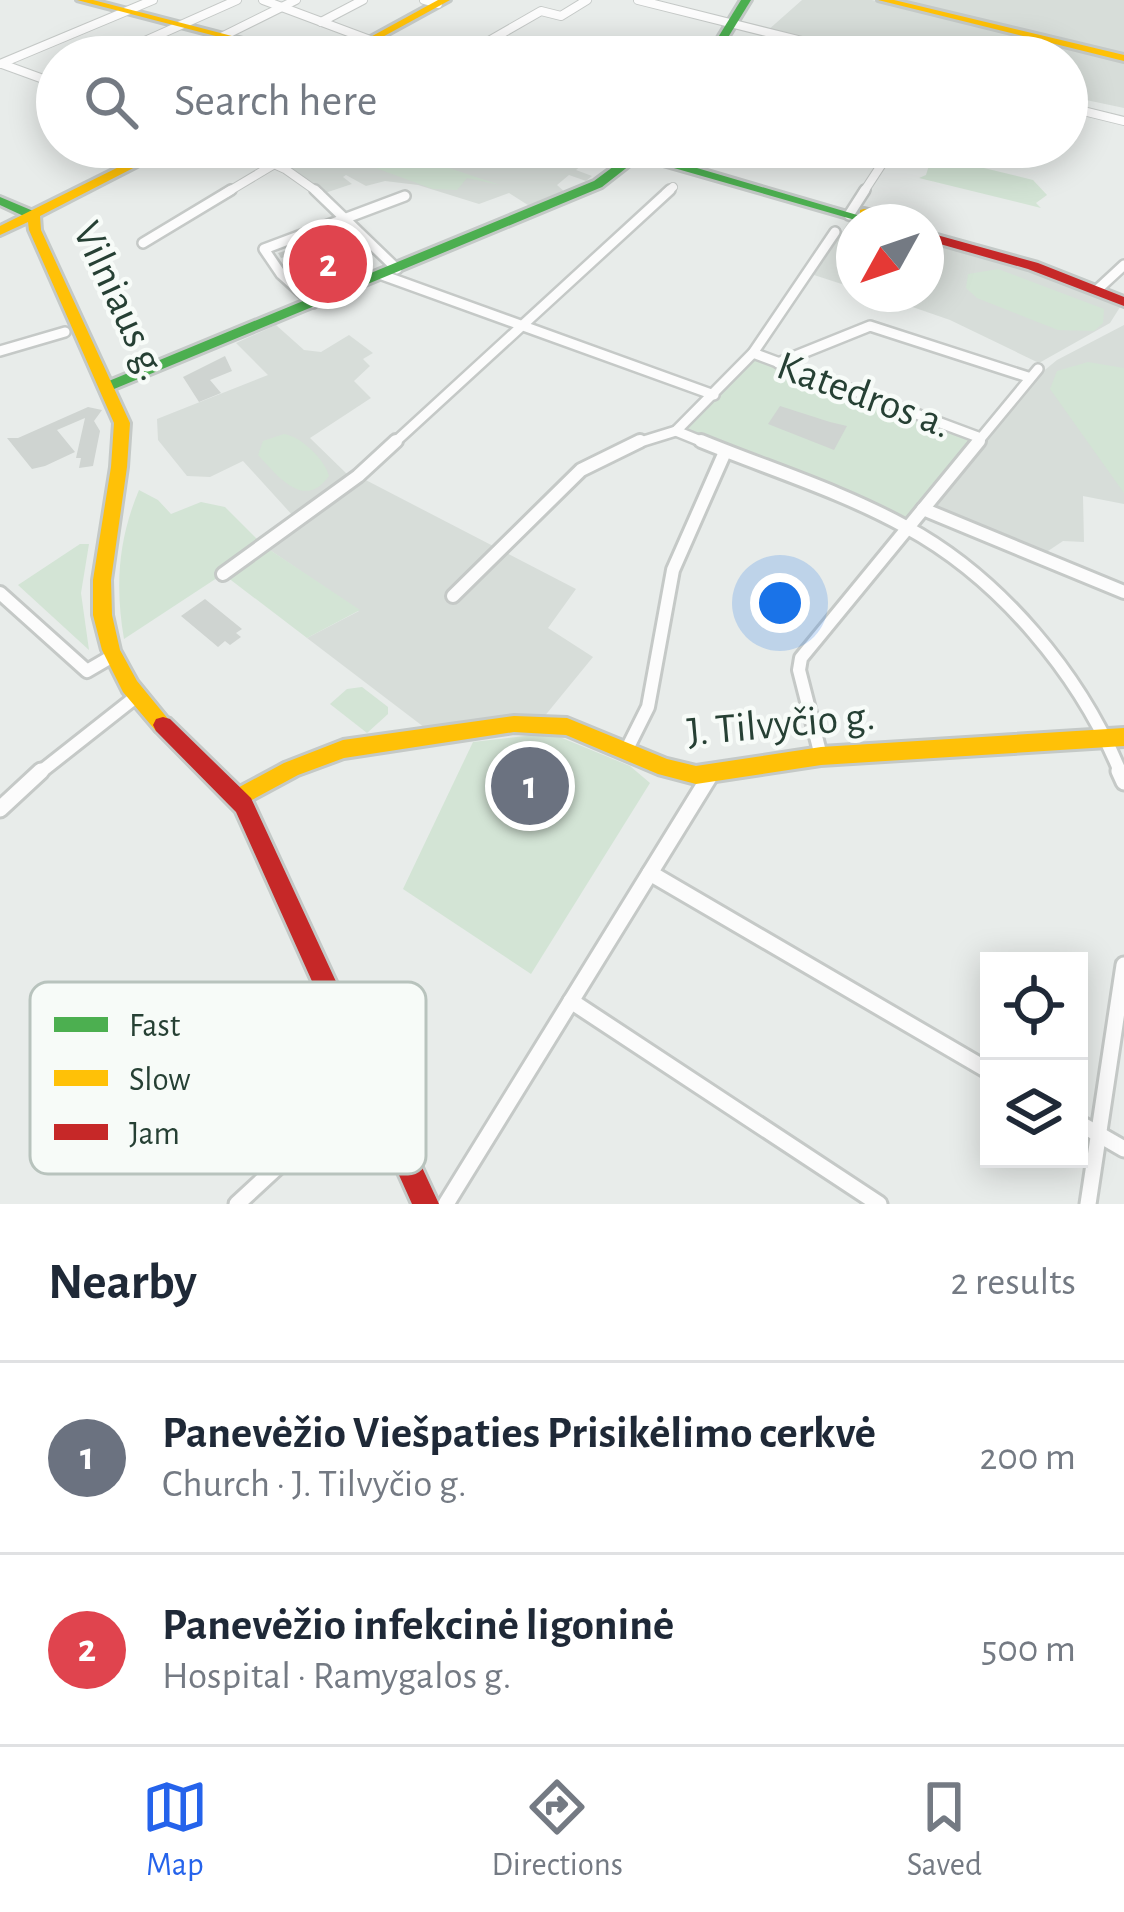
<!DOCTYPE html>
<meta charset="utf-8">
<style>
:root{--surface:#fff;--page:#f6f6f7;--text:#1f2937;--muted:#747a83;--line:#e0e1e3;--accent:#2563eb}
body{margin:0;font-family:"Alegreya Sans",sans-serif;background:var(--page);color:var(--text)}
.controls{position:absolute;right:36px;bottom:36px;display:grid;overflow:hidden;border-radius:0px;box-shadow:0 6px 30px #0003}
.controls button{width:108px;height:108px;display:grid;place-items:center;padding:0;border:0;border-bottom:3px solid var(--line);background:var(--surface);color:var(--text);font:60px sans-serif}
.compass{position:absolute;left:836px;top:204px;width:108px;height:108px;border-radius:50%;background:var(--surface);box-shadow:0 6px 30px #0003;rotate:230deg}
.you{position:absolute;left:780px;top:603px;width:42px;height:42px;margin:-30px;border:9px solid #fff;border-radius:50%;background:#1a73e8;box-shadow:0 0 0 18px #1a73e833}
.badge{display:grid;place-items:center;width:78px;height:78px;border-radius:50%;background:var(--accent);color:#fff;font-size:39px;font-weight:700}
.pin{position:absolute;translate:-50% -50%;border:6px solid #fff;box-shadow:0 3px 12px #0006}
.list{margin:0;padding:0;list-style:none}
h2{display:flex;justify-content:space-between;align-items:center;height:156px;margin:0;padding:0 48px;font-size:51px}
h2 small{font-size:39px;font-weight:400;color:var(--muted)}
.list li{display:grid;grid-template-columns:78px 1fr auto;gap:36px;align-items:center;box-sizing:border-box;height:192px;padding:0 48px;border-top:3px solid var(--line)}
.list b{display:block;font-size:45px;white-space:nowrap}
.list p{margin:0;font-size:39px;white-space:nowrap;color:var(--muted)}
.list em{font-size:39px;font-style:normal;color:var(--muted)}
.icon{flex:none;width:66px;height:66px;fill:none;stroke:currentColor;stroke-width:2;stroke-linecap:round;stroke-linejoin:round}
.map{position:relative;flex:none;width:1124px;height:1204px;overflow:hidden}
.search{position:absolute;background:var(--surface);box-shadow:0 6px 30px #0003;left:36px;right:36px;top:36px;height:132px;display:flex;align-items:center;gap:30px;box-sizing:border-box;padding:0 42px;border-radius:66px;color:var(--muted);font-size:45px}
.sheet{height:540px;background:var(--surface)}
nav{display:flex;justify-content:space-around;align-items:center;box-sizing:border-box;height:168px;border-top:3px solid var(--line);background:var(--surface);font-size:33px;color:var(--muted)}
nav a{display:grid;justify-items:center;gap:6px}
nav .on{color:var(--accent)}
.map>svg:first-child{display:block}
.built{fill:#d7ddd9}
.green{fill:#d3e4d5}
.building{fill:#cfd4d1}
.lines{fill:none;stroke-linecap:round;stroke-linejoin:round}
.street-far3-casing{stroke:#c5c9c7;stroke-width:10}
.street-far2-casing{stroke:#c5c9c7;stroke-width:14}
.street-far1-casing{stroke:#c5c9c7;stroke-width:18}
.street-casing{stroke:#c5c9c7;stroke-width:21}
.fast-casing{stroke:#c4c9c7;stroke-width:6}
.slow-casing{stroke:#c4c9c7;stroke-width:6}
.jam-casing{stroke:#c4c9c7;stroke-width:6}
.street-far3{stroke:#fcfcfc;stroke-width:8}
.street-far2{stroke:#fcfcfc;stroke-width:9}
.street-far1{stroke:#fcfcfc;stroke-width:12}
.street{stroke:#fcfcfc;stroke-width:15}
.fast{fill:#4caf50;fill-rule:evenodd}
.slow{fill:#ffc107;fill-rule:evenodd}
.jam{fill:#c62828;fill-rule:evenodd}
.labels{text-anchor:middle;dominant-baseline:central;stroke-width:9;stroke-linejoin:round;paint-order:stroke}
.street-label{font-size:42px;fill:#264034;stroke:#f7fbf8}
.key{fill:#f7fbf8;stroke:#b8c3bd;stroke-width:3}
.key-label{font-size:33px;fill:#264034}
</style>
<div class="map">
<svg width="1124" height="1204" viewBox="0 0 1124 1204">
<rect width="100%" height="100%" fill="#e8ecea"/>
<g class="built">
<polygon points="802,0 872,0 1124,61 1124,108 1067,96 1067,57 871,57 767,31"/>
<polygon points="893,0 1124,0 1124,55"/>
<polygon points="352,147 388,147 442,165 457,149 450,147 600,150 576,170 592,176 586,181 569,175 557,185 566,193 531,207 509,193 479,204 418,185 385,181 366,186 346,175 343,177 352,184 322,194 279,161 295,152 326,163"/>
<polygon points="851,218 865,222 854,222 854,288 814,275"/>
<polygon points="926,238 1026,267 1122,304 1110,323 1039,363 950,320 875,294 926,294"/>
<polygon points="276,325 304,350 321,352 349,335 373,353 363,359 370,366 354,381 371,398 310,438 348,475 294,517 243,461 210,477 187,476 158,440 157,419 268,375 236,343"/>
<polygon points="1124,325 1124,504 1083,496 1084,542 1063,541 1042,555 932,509 1035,378 1057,360"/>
<polygon points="358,476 576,589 548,628 593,657 539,723 433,734 307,638 359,611 264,546"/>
</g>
<g class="green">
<polygon points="386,147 500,185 467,178 457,190 433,189 373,167 371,159 388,151"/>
<polygon points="951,160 1033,180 1047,195 1036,203 1041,208 919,178 926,175 930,162"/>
<polygon points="998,269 1104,309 1103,323 1094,331 1058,330 977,298 966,288 968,274"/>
<polygon points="753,353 978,437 909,528 676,431"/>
<polygon points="1088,362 1124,368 1124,493 1050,389 1057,371"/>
<path d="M284 434C302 437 325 460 329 476 304 511 278 476 258 455L263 441Z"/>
<path d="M139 490 158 500 171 514 201 502 225 507 264 546 360 610 307 638 223 574 124 639C115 586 118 540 139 490Z"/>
<polygon points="80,544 89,544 81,593 89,650 18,585"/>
<polygon points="362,687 388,707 388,714 367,733 330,704 347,689"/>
<polygon points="550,733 630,766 650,783 531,974 403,889 473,742"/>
</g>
<g class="building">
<polygon points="314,242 325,254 353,244 360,252 343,258 355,269 349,272 353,276 337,282 326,270 300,279 292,272 314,265 302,252 281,258 278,253"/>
<polygon points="225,356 232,371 210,380 221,393 199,402 183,377"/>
<polygon points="780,406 830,422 847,426 834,450 768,424"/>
<polygon points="88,407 102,410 94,421 100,431 93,466 79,468 81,458 76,458 85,418 57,430 75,452 45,466 32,469 7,438 18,438"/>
<polygon points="205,599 242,629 236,633 241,637 230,645 225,641 218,647 181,616"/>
</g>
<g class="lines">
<defs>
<g id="street-far3">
<polyline points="263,0 370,40"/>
<polyline points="424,0 438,4"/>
<polyline points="638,0 866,57"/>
<polyline points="321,22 363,0"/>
<polyline points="109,57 237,0"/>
<polyline points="181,57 296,0"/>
<polyline points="461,57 541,11 561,16 587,0"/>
<polyline points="0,64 153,0"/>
<polyline points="2,64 57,84"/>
<polyline points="1067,107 1124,121"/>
<polyline points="236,147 285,169 319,193"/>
<polyline points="226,193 303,147"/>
<polyline points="666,193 673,187"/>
<polyline points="863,193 893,147"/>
</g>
<g id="street-far2">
<polyline points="315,190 397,269"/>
<polyline points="849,215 865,190"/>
<polyline points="143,243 231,190"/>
<polyline points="382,275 714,395"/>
<polyline points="1097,290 1124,265"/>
<polyline points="313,303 281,274 264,249 405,196"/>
<polyline points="0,351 65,332"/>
<polyline points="753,353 978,437"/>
<polyline points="778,363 870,326 1028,377"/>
<polyline points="676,431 708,444"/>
<polyline points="676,431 753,353 835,232"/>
<polyline points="393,444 670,190"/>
<polyline points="634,444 676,431"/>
<polyline points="976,444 1038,369"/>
</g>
<g id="street-far1">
<path d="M701 441C769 469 841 491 906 527 1000 578 1081 675 1121 774"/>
<polyline points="923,509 1124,592"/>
<polyline points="223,574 358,476 396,441"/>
<polyline points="0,593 87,671 111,657"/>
<polyline points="453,596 581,470 640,441"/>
<polyline points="626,751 648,707 673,570 725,452"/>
<polyline points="821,756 799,670 801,658 979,441"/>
<polyline points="38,774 137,696"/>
</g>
<g id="street">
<polyline points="1119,771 1124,782"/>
<polyline points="0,809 41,771"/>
<polyline points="650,873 989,1071"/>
<polyline points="571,1001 879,1204"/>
<polyline points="1079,1123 1124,1149"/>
<polyline points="237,1204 368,1083"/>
<polyline points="446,1204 711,774"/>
<polyline points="1088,1204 1124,965"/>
</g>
<g id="fast">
<polygon points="741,0 751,0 716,57 706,57"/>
<polygon points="608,147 635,150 652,147 646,153 881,222 862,222 639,158 602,187 114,389 104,389 102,386 104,383 594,181 629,155"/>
<polygon points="0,197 38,213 40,216 30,219 0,205"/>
</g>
<g id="slow">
<polygon points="77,0 93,0 313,57 296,57"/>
<polygon points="438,0 450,0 346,57 334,57"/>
<polygon points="878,0 894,0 1124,55 1124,61"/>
<polygon points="159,147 174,147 40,216 41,230 130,423 127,467 111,580 112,615 120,650 137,681 173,725 170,731 163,733 156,731 123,692 102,650 93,615 93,580 111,467 114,423 29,230 28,222 0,235 0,226"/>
<polygon points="864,209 903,219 905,222 884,222 860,216 860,210"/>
<polygon points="514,716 567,718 667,759 696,766 821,747 1124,728 1124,746 821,765 696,784 658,774 566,735 514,732 344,758 298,775 239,807 232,805 229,798 232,791 284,763 343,740"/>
</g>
<g id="jam">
<polygon points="926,232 1038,263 1124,297 1124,306 1028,269 926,240"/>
<polygon points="163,717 170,719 251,798 439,1204 412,1204 236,812 156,731 153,725 156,719"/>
</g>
</defs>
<use href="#street-far3" class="street-far3-casing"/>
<use href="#street-far2" class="street-far2-casing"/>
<use href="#street-far1" class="street-far1-casing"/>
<use href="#street" class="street-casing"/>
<use href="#fast" class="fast-casing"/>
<use href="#slow" class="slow-casing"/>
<use href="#jam" class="jam-casing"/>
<use href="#street-far3" class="street-far3"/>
<use href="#street-far2" class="street-far2"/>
<use href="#street-far1" class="street-far1"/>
<use href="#street" class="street"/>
<use href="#fast" class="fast"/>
<use href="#slow" class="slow"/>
<use href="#jam" class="jam"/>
</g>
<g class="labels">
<g class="street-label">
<text transform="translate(120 301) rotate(65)">Vilniaus g.</text>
<text transform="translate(864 395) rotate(20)">Katedros a.</text>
<text transform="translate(781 724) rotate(-5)">J. Tilvyčio g.</text>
</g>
</g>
<rect x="30" y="982" width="396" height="192" rx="18" class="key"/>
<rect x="54" y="1017" width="54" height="15" fill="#4caf50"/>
<rect x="54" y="1070" width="54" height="16" fill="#ffc107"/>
<rect x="54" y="1124" width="54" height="16" fill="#c62828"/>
<g class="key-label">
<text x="129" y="1036">Fast</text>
<text x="129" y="1090">Slow</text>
<text x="129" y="1144">Jam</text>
</g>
</svg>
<div class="controls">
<button><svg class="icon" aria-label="locate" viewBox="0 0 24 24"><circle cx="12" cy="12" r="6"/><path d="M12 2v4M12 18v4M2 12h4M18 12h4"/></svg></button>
<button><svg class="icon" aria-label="layers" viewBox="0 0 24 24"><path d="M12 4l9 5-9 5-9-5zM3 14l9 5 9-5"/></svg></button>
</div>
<svg class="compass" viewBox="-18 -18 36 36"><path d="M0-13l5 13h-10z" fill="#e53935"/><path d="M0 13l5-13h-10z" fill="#747a83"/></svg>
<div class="you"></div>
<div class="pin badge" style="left:530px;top:786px;background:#6b7280">1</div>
<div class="pin badge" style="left:328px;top:264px;background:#e0444e">2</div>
<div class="search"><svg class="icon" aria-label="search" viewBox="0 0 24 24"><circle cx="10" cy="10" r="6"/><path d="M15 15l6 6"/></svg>Search here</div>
</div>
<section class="sheet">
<h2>Nearby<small>2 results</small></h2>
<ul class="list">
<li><span class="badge" style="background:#6b7280">1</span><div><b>Panevėžio Viešpaties Prisikėlimo cerkvė</b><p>Church · J. Tilvyčio g.</p></div><em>200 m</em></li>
<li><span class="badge" style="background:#e0444e">2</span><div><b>Panevėžio infekcinė ligoninė</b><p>Hospital · Ramygalos g.</p></div><em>500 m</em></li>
</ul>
</section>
<nav>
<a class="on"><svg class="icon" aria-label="map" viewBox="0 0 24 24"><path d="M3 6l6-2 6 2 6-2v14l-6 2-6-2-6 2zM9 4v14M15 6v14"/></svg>Map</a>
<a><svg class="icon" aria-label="directions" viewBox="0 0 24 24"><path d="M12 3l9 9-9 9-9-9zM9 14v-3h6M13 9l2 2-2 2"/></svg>Directions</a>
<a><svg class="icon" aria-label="saved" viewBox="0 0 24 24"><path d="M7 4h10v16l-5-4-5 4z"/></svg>Saved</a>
</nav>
